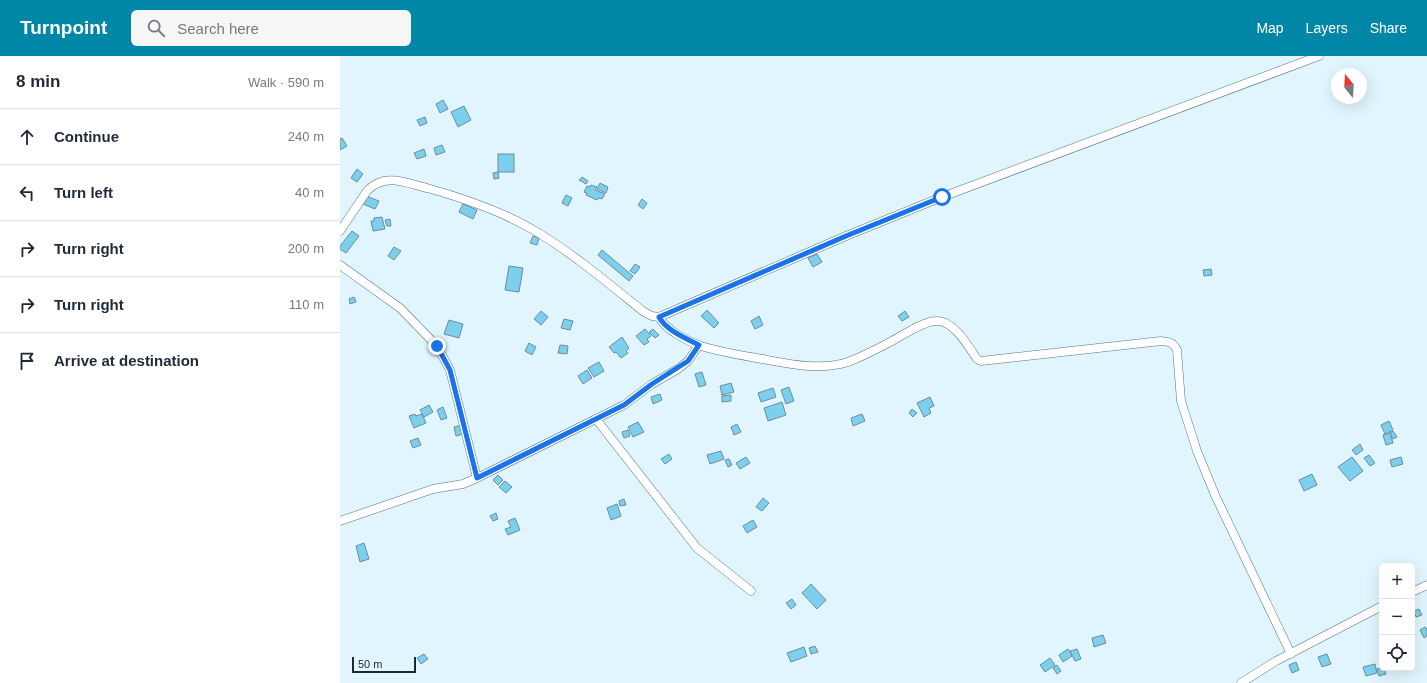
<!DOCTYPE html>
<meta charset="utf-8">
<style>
:root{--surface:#fff;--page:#f6f6f7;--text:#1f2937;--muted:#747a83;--line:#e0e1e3;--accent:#0087a8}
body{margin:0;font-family:Helvetica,sans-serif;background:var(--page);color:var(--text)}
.controls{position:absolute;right:12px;bottom:12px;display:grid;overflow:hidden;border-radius:6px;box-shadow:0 4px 16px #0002}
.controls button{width:36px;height:36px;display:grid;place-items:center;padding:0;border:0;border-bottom:1px solid var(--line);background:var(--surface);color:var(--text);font:20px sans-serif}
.compass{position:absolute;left:991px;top:12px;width:36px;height:36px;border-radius:50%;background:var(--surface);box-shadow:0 4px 16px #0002;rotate:342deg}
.scale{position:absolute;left:12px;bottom:10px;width:64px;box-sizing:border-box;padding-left:4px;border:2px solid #1b292e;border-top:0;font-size:11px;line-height:14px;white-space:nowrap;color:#1b292e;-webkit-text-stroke:3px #e0f5fd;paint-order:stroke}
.stop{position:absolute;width:12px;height:12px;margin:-9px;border:3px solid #1a73e8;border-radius:50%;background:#fff}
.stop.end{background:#1a73e8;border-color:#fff;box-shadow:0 1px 4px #0008}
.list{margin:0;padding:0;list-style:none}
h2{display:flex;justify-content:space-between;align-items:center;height:52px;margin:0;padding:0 16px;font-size:17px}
h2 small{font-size:13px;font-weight:400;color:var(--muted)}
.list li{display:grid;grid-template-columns:26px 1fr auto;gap:12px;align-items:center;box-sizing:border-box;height:56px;padding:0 16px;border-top:1px solid var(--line)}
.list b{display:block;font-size:15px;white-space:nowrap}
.list em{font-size:13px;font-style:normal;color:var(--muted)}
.icon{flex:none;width:22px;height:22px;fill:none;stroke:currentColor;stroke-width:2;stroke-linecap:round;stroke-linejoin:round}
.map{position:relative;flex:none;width:1087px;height:627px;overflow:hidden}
header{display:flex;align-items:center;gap:24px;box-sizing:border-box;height:56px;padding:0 20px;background:var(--accent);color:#fff}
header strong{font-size:19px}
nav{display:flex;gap:22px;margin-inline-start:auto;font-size:14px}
.search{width:280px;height:36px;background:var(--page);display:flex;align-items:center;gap:10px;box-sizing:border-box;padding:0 14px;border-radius:6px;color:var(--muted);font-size:15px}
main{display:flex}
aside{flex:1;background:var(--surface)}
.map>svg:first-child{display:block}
.building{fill:#7cd0ee;stroke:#6c8d9a}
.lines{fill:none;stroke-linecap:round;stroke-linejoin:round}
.street-casing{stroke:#547581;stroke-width:9}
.street{stroke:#fff;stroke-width:8}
.route{stroke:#1a73e8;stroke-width:5}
</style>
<header>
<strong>Turnpoint</strong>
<div class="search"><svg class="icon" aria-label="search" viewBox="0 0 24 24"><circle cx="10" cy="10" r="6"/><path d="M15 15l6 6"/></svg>Search here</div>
<nav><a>Map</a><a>Layers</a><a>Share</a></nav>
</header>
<main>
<aside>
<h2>8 min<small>Walk · 590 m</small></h2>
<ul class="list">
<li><svg class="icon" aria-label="ahead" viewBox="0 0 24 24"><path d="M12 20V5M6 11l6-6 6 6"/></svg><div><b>Continue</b></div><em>240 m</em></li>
<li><svg class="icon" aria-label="left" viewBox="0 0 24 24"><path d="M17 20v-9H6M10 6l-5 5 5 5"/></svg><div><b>Turn left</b></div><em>40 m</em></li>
<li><svg class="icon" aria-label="right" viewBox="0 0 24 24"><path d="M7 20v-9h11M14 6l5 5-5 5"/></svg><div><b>Turn right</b></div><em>200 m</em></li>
<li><svg class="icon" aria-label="right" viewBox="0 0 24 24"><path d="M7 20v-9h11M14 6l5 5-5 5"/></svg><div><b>Turn right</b></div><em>110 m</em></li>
<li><svg class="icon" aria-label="arrive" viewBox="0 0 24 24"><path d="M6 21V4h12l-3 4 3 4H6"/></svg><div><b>Arrive at destination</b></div></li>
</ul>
</aside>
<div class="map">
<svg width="1087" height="627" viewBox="0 0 1087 627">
<rect width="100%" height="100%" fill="#e0f5fd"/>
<g class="building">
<polygon points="103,44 108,53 100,57 96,48"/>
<polygon points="124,50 131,64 118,71 111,56"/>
<polygon points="85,61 87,67 80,70 77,64"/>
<polygon points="2,82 7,90 0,94 0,83"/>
<polygon points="102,89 105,96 96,99 94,92"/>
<polygon points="84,93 86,100 77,103 74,97"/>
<rect x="158" y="98" width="16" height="18"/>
<polygon points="17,113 23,118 17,126 11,122"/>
<polygon points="158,116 159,122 154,123 153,117"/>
<polygon points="242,121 248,125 246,128 239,124"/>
<polygon points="260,127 268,131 266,137 257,133"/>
<polygon points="251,129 257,131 255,134 265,138 262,143 259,142 257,144 246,139 247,137 244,136 247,130 250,131"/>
<polygon points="226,139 232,142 228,150 222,147"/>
<polygon points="26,140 39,145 35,153 23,148"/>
<polygon points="302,143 307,147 303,153 298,149"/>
<polygon points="123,148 137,154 133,163 119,156"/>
<polygon points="42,161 45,173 33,175 31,165 34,165 34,162"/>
<polygon points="50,163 51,170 47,170 45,164"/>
<polygon points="12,175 19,180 6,197 0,193 0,190"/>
<polygon points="193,180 199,182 197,189 190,187"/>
<polygon points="54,191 61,195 54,204 48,200"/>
<polygon points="262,194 293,220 289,225 258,199"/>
<polygon points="477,198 482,206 473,211 468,202"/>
<polygon points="295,208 300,211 295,218 290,215"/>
<polygon points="169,210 183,212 179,236 165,234"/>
<polygon points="871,213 872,219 864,220 863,214"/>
<polygon points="14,241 16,246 10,248 9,243"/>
<polygon points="367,254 379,267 374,272 361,260"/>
<polygon points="201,255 208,261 201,269 194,263"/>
<polygon points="565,255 569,261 562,265 558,260"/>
<polygon points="419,260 423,269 415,273 411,265"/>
<polygon points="224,263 233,265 230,274 221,272"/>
<polygon points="109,264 123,268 119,282 104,278"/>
<polygon points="305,273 311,280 307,283 309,286 304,289 296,280"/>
<polygon points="313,273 319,279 315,282 309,276"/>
<polygon points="282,281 289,292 286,295 288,297 281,302 276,296 274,297 269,291"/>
<polygon points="189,287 196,291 192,299 185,295"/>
<polygon points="220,289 228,290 227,298 218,297"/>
<polygon points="259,306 264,315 254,321 248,312"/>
<polygon points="247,314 252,322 243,328 238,320"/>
<polygon points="362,316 366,329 359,331 355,318"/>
<polygon points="391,327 394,336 382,339 380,330"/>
<polygon points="449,331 454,345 446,348 441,334"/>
<polygon points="433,332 436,341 421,346 418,337"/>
<polygon points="320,338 322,344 313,348 311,341"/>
<polygon points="391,339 391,345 382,346 382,340"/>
<polygon points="590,341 594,350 589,352 591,357 584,361 577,347"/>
<polygon points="442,346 446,359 428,365 424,352"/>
<polygon points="89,349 93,356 84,361 80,354"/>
<polygon points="103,351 107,362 101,364 97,354"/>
<polygon points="572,353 577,357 573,361 569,357"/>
<polygon points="75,358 76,360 82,358 86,367 74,372 69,360"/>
<polygon points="522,358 525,365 513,370 511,362"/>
<polygon points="1049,365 1053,374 1045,378 1041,369"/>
<polygon points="298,366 304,376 293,381 288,371"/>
<polygon points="397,368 401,376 394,379 391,371"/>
<polygon points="122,369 124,378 116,380 114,371"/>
<polygon points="288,374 290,380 284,382 282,376"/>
<polygon points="1053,375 1057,381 1053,383 1050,377"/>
<polygon points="1050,377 1053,387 1046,389 1043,379"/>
<polygon points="78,382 81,389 73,392 70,385"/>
<polygon points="1020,388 1023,394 1016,399 1012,394"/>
<polygon points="381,395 384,403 370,408 367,399"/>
<polygon points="329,398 332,403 325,408 321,403"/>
<polygon points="1029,399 1035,407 1030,410 1024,402"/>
<polygon points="406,401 410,407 400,413 396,407"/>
<polygon points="1012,401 1023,415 1010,425 998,411"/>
<polygon points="1061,401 1063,408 1052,411 1050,404"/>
<polygon points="389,403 392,409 388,411 385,404"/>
<polygon points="972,418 977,429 964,435 959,424"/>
<polygon points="158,419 163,424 158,429 153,424"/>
<polygon points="165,425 172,431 166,437 159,431"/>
<polygon points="423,442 429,447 422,455 416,451"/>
<polygon points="284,443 286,449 280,450 279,445"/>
<polygon points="277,448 281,460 271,464 267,452"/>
<polygon points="156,457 158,463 153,465 150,460"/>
<polygon points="175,462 180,474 168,479 165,473 171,471 168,465"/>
<polygon points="413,464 417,471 407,477 403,470"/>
<polygon points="24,487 29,503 20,506 16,490"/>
<polygon points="471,528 486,544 477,553 462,537"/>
<polygon points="452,543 456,549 451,553 446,547"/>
<polygon points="1079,553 1082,559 1076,561 1074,555"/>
<polygon points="1085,571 1087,573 1087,580 1084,582 1080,574"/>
<polygon points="763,579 766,587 754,591 752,582"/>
<polygon points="475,590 478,596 471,598 469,592"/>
<polygon points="464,591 467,600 451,606 447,597"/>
<polygon points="728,593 732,600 723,606 719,599"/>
<polygon points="737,593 741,603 735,605 730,595"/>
<polygon points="84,598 88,603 81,608 77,602"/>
<polygon points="987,598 991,608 982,611 978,601"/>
<polygon points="710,602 715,609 705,616 700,609"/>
<polygon points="956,606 959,614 952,617 949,609"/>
<polygon points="1035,608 1037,617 1026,620 1023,611"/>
<polygon points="717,609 721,615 717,618 713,612"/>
<polygon points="1042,611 1044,612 1046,618 1039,620 1037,613"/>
</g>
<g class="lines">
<defs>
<g id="street">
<path d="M0 175 27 135C45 116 66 127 87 132 123 142 164 156 197 176 235 199 269 228 304 256L312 260 319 261 506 180 602 141 979 0"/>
<polyline points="0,209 60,252 97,290 110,314 137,422"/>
<path d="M319 261C326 274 347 285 361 290 377 295 394 298 411 301 442 306 477 316 508 306 521 301 539 292 552 285 563 279 584 265 596 265 614 264 628 290 637 303L641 305 821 285C830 286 833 286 837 294L841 345 857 395 875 439 951 598"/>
<polyline points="256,363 357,492 411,535"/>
<polyline points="0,465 93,433 123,428 137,422 284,349 312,328 338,313 348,305 359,289"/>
<polyline points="1072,536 1087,529"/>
<polyline points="901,627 936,605 1042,550"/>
</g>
</defs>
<use href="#street" class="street-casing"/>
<use href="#street" class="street"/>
</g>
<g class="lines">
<path class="route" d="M97 290 110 314 137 422 284 349 312 328 348 305 359 289C345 282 326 274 319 261L506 180 602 141"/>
</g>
</svg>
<div class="controls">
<button>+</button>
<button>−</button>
<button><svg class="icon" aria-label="locate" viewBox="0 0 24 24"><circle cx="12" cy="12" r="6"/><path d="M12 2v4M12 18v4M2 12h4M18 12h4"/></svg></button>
</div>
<svg class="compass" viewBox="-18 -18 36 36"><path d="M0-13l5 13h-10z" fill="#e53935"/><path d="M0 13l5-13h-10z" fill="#747a83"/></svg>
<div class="scale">50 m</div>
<div class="stop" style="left:602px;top:141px"></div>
<div class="stop end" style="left:97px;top:290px"></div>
</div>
</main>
